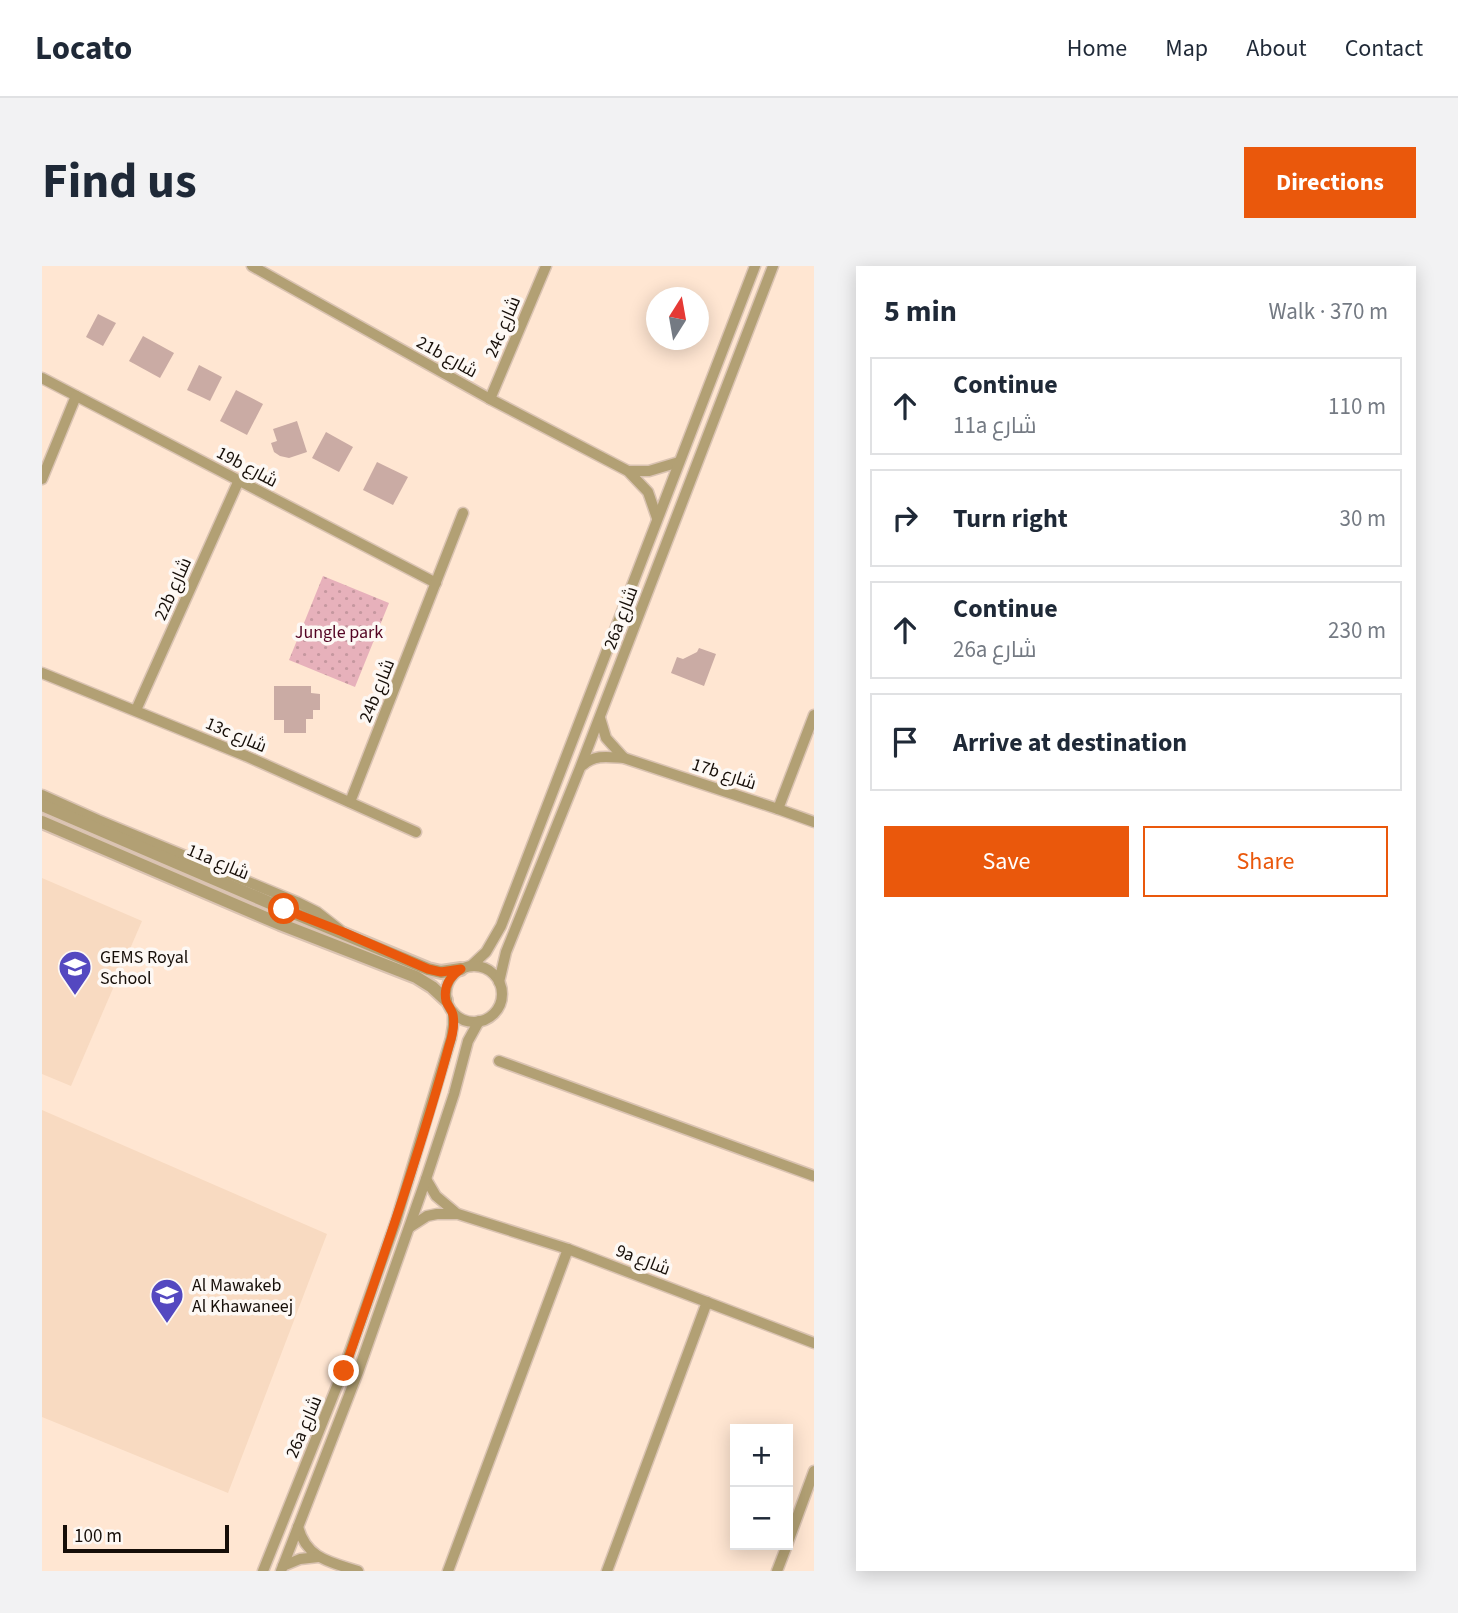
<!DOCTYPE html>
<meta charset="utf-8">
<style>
:root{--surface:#fff;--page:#f2f2f3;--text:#1f2937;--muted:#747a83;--line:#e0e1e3;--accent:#ea580c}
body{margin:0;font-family:"Source Sans 3",Cairo,sans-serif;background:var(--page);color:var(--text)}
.controls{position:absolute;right:21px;bottom:21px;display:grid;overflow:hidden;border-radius:0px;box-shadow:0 4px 18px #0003}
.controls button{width:63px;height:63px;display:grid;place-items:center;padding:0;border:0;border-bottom:2px solid var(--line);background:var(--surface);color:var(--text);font:35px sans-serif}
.compass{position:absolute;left:604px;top:21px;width:63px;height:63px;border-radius:50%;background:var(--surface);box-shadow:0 4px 18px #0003;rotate:11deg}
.scale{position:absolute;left:21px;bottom:18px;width:166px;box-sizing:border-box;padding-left:7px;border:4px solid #160e08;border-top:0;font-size:19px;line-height:24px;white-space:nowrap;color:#160e08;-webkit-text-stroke:5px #fdf8f4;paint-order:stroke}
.stop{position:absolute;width:21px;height:21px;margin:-16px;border:5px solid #ea580c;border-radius:50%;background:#fff}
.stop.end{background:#ea580c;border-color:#fff;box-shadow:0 2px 7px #0008}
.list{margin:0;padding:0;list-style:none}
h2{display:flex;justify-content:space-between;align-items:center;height:91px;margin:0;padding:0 28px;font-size:30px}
h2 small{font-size:23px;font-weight:400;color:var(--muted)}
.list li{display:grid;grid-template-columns:46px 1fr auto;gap:21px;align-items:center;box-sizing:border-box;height:98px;margin:0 14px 14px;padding:0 14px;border:2px solid var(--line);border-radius:0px}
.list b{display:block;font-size:26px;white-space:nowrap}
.list p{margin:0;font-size:23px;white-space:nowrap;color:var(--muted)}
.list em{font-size:23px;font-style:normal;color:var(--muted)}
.actions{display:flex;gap:14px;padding:21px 28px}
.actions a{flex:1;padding:16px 0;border:2px solid var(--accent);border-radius:0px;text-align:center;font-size:24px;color:var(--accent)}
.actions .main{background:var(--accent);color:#fff}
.icon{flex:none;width:38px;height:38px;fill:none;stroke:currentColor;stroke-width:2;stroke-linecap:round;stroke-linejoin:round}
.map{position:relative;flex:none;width:772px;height:1305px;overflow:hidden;border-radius:0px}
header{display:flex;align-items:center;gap:42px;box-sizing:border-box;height:98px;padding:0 35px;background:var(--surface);border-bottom:2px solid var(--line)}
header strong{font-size:33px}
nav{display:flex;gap:38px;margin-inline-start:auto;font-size:24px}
.intro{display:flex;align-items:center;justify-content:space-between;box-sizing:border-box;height:168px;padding:0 42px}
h1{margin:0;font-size:49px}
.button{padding:18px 32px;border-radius:0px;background:var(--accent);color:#fff;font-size:24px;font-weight:700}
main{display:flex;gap:42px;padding:0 42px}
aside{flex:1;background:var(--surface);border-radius:0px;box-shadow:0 4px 18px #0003}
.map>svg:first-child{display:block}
.built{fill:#f8dac1}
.park{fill:url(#park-dots)}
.building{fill:#caaba4}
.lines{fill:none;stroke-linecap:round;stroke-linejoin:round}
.minor-casing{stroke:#dac3b2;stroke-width:13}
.tertiary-casing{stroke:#dac3b2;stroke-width:16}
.minor{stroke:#b2a074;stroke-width:10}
.tertiary{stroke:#b2a074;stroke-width:12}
.route{stroke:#ea580c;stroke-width:9}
.labels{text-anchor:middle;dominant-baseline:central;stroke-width:7;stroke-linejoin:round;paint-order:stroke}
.street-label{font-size:18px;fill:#160e08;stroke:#fdf8f4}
.park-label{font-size:18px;fill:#530423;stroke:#fdf8f4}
.poi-label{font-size:18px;fill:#160e08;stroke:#fdf8f4;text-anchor:start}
</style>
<header>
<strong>Locato</strong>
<nav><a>Home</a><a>Map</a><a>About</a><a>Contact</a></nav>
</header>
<div class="intro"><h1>Find us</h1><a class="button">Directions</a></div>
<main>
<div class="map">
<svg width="772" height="1305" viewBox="0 0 772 1305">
<defs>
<pattern id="park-dots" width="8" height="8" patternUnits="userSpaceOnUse" patternTransform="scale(1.75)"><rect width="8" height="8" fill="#e7b1bb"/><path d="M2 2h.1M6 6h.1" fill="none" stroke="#c5979f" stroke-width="1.8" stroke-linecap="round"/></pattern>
</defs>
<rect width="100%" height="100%" fill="#ffe6d2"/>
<g class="built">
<polygon points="0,612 100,655 29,820 0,808"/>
<polygon points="0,844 285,968 186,1227 0,1151"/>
</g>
<polygon class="park" points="281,310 347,337 313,421 247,394"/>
<g class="building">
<polygon points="56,48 74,57 61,80 44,71"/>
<polygon points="101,70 132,87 118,112 87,95"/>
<polygon points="157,99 180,111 168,135 145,124"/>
<polygon points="194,124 221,138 205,169 178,155"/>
<polygon points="255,155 265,186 247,192 238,190 232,186 229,177 235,175 231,163"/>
<polygon points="284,166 311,181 297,206 270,192"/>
<polygon points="335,196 366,211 351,239 321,224"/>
<polygon points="657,382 674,388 662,420 629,407 635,391 641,393 655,386"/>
<polygon points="232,420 269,420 269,427 278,428 278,444 271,444 271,453 264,453 264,467 242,467 242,454 232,454"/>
</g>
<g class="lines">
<defs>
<g id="minor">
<polyline points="210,0 448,133 586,205 606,226 615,252"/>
<polyline points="0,112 394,317"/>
<polyline points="448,133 504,0"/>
<polyline points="587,205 607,205 637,196"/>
<polyline points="0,213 34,130"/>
<polyline points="0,407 204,490 374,566"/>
<polyline points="94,444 197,214"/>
<polyline points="558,452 564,472 582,492"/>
<path d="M541 499C553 488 567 491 582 492L736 543 772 556"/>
<polyline points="0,529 56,554 255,636 275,646 298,664"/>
<polyline points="308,536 421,247"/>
<polyline points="736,543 772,449"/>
<polyline points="429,700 444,686 459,660 713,0"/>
<circle cx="432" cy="728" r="28"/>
<polyline points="457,716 464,686 538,502 731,0"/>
<polyline points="457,795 772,910"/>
<polyline points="384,913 394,930 413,946"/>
<polyline points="368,961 385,950 395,948 416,948 526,983 772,1077"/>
<path d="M256 1261C265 1293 288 1296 316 1305"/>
<polyline points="746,1276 772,1205"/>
<polyline points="241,1300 258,1293 276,1291"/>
<polyline points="221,1305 301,1105 354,955 409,772 411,759 411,746"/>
<polyline points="239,1305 316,1106 384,913 412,828 426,775 437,755"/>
<polyline points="406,1305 526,983"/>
<polyline points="565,1305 665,1036"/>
<polyline points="735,1305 745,1279"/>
</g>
<g id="tertiary">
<polyline points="0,539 242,643 386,703 399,706 419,703"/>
<polyline points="0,556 238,658 374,711 390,721 404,734"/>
</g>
</defs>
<use href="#minor" class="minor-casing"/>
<use href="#tertiary" class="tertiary-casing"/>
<use href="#minor" class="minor"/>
<use href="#tertiary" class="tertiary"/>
</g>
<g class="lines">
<path class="route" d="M242 643 301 666 386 703 399 706 419 703C408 710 401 721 404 735 406 740 410 744 411 749 413 759 410 771 407 780 377 890 339 997 302 1105"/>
</g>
<defs>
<symbol id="school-pin" viewBox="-11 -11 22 30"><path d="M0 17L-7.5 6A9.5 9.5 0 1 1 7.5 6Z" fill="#5448c0" stroke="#fdf8f4"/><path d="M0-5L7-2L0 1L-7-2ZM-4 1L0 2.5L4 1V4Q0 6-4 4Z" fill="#fff"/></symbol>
</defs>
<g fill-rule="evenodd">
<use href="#school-pin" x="14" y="682" width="38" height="52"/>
<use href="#school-pin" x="106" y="1010" width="38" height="52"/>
</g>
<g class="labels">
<g class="street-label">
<text transform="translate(461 61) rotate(-67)">24c شارع</text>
<text transform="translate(405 91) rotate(29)">21b شارع</text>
<text transform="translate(205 201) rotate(28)">19b شارع</text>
<text transform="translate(131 323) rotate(-66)">22b شارع</text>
<text transform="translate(579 352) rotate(-69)">26a شارع</text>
<text transform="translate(335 425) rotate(-68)">24b شارع</text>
<text transform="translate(194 469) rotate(23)">13c شارع</text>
<text transform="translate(682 508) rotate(18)">17b شارع</text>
<text transform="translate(176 596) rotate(23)">11a شارع</text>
<text transform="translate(601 994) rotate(21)">9a شارع</text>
<text transform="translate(262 1161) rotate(-67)">26a شارع</text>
</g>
<g class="park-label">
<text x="297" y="366">Jungle park</text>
</g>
<g class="poi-label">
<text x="58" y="691">GEMS Royal<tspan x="58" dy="21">School</tspan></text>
<text x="150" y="1019">Al Mawakeb<tspan x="150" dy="21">Al Khawaneej</tspan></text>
</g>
</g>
</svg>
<div class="controls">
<button>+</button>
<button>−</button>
</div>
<svg class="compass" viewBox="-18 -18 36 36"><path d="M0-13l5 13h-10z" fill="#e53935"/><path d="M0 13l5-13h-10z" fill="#747a83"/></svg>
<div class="scale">100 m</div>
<div class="stop" style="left:242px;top:643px"></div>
<div class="stop end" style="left:302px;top:1105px"></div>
</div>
<aside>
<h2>5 min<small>Walk · 370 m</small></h2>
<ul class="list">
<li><svg class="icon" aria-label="ahead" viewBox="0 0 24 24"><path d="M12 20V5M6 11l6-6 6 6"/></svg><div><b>Continue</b><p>11a شارع</p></div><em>110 m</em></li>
<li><svg class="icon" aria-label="right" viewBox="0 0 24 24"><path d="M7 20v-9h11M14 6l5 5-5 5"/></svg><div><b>Turn right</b></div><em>30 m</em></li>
<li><svg class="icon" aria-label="ahead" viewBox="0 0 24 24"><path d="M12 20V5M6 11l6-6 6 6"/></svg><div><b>Continue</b><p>26a شارع</p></div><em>230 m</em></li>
<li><svg class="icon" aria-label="arrive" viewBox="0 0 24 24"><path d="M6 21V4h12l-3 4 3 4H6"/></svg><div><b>Arrive at destination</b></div></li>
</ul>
<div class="actions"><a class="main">Save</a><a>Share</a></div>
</aside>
</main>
